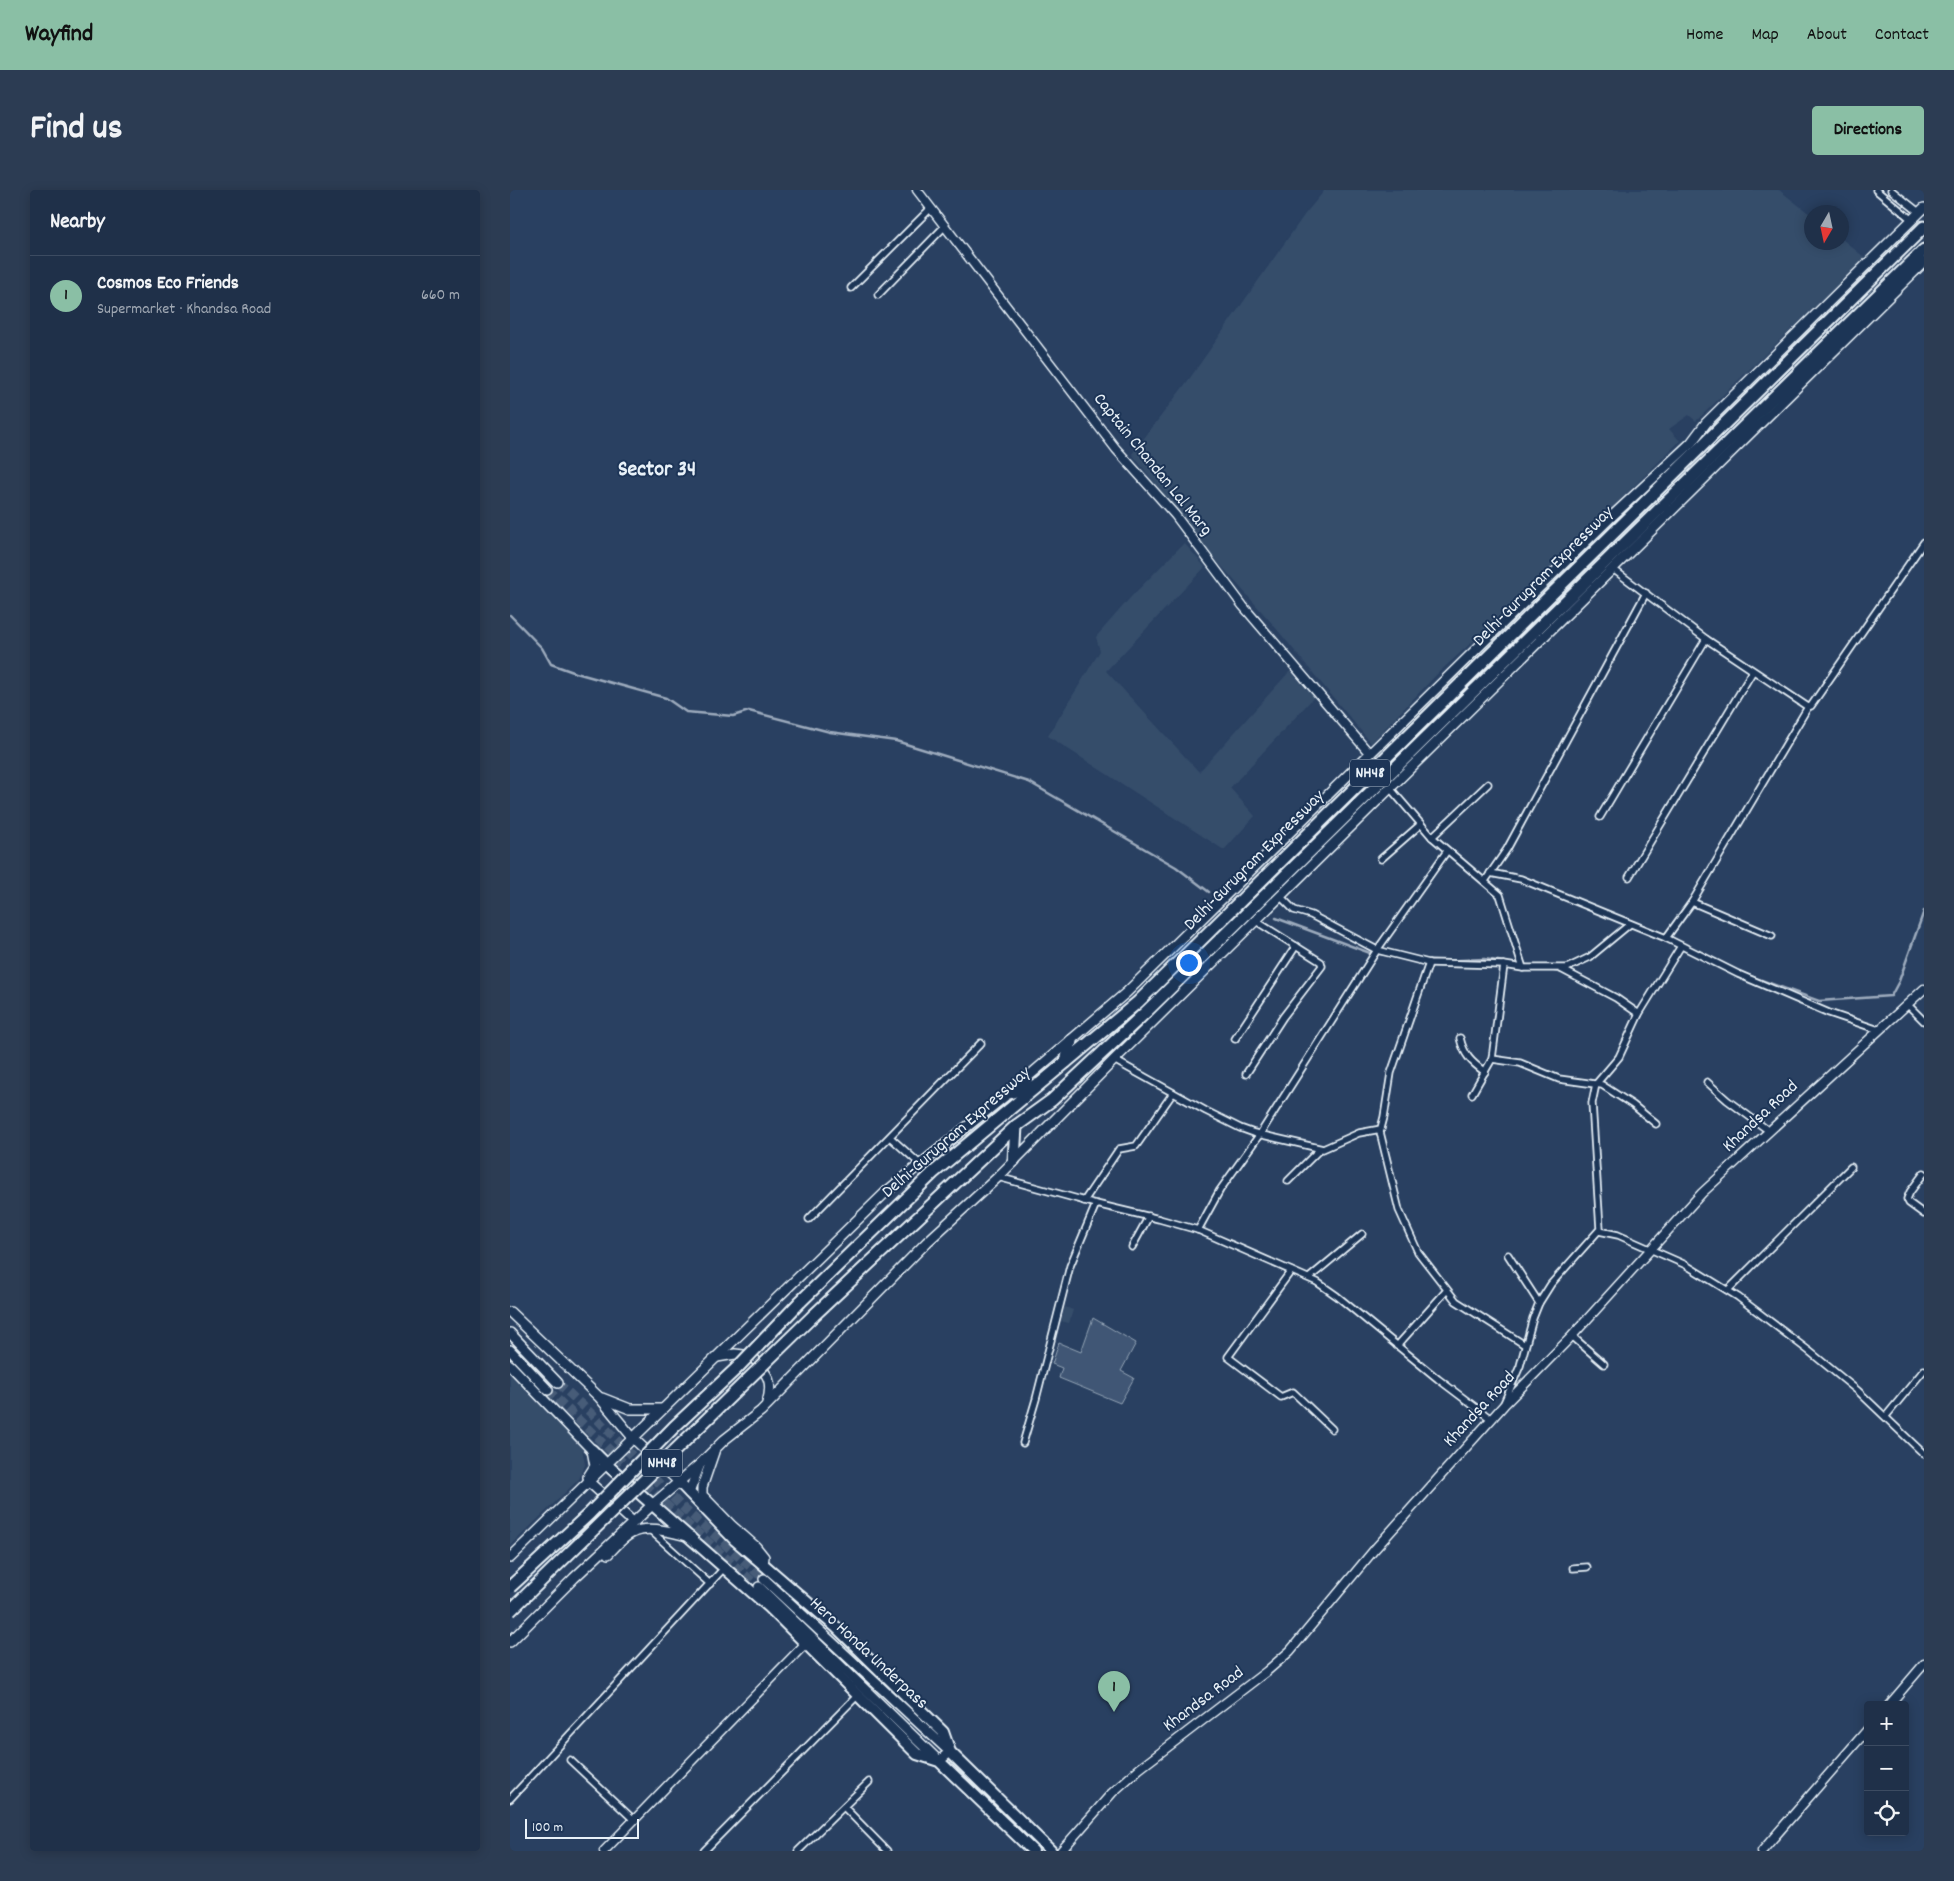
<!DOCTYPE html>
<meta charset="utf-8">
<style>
:root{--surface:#1f3049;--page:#2c3c53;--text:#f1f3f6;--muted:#a1a9b4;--line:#3c4b61;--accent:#8abfa5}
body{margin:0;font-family:Dekko,sans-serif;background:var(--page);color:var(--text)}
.controls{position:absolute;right:15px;bottom:15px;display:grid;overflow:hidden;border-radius:5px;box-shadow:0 2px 12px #0003}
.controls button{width:45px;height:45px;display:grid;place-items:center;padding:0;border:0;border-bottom:1px solid var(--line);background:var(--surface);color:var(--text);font:25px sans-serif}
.compass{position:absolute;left:1294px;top:15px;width:45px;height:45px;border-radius:50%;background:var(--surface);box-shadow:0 2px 12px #0003;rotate:189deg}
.scale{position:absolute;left:15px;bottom:12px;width:114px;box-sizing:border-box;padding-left:5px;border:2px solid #e8f1f8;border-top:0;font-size:14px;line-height:18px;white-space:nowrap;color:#e8f1f8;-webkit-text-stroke:4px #1d3557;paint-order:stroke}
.you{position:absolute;left:678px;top:772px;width:18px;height:18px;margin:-12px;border:4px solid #fff;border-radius:50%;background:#1a73e8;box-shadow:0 0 0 8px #1a73e833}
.badge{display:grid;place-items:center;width:32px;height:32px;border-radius:50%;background:var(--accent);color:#111;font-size:16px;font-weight:700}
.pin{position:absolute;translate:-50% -41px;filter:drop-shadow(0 1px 2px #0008)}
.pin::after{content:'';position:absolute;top:26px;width:18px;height:15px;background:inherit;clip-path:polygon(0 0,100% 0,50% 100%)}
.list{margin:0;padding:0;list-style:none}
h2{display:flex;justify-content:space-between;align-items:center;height:65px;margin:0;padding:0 20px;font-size:21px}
h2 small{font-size:16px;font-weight:400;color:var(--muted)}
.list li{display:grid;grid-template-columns:32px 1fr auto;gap:15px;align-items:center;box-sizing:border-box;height:80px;padding:0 20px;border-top:1px solid var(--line)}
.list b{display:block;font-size:19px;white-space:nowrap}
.list p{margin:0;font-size:16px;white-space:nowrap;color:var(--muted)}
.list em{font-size:16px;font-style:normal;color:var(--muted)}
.icon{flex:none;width:28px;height:28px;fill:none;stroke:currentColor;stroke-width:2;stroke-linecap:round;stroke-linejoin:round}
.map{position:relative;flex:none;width:1414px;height:1661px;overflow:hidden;border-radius:5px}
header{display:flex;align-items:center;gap:30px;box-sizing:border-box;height:70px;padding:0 25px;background:var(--accent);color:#111}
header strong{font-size:24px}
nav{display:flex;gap:28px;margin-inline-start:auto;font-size:18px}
.intro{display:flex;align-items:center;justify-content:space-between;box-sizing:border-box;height:120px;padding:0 30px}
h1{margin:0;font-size:35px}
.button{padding:12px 22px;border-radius:5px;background:var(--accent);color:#111;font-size:18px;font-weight:700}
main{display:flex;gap:30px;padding:0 30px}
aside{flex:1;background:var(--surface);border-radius:5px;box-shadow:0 2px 12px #0003}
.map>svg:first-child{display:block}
.built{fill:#364d6b}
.green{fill:#415774;stroke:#94a4b6}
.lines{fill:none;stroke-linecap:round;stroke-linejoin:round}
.stream{stroke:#9dabbd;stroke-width:2.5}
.secondary-tunnel{stroke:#465b78;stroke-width:9;stroke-dasharray:9 4.5;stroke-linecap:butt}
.minor-casing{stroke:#e8f1f8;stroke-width:9}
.tertiary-casing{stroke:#e8f1f8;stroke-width:11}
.secondary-casing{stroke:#e8f1f8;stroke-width:12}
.trunk-casing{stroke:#e8f1f8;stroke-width:14}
.motorway-casing{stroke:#e8f1f8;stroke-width:15}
.minor{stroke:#1d3557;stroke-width:5.5}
.tertiary{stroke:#1d3557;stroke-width:8}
.secondary{stroke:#1d3557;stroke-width:9}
.trunk{stroke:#1d3557;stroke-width:10}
.motorway{stroke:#1d3557;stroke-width:11}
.motorway-bridge-casing{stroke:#e8f1f8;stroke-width:15;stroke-linecap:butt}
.motorway-bridge{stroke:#1d3557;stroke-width:11}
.labels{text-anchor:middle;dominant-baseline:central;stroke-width:4;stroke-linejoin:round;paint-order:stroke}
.shield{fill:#1d3557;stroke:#abb9c8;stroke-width:1}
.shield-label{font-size:16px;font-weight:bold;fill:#e8f1f8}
.street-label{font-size:18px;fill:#e8f1f8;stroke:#1d3557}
.district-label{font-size:22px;font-weight:bold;fill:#e8f1f8;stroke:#1d3557}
</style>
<header>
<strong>Wayfind</strong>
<nav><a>Home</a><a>Map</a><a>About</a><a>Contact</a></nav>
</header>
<div class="intro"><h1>Find us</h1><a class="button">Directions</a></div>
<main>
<aside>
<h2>Nearby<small></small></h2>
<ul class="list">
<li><span class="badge">1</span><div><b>Cosmos Eco Friends</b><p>Supermarket · Khandsa Road</p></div><em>660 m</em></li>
</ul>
</aside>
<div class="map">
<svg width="1414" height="1661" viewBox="0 0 1414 1661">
<rect width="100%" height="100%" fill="#294061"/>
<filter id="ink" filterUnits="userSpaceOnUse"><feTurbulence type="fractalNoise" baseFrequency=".02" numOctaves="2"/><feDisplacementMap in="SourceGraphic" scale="10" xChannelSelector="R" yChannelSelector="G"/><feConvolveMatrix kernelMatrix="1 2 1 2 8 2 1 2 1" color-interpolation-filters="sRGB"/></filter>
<g filter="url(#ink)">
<g class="built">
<polygon points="815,0 1269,0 1301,25 1302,52 1332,52 1332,49 1355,68 1186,231 1179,225 1159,239 1170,251 992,425 928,483 861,553 760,431 700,363 622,264 680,188 795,24"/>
<polygon points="674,353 695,377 596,481 689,582 780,481 804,507 720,598 745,626 714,660 538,546 590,461 586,447 621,407"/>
<polygon points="555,1117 563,1120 559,1133 551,1131"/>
<polygon points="0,1185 72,1258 75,1275 69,1289 0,1356"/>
</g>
<polygon class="green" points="583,1128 626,1153 611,1181 624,1188 610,1213 549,1188 552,1178 542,1174 549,1153 571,1162"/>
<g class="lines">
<g class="stream">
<polyline points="0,425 32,458 41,474 66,483 156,508 176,522 223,526 239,521 320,542 386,551 519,592 666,677 699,702"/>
<polyline points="766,728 860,763 878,765"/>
<polyline points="931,771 974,769 995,772"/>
<polyline points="1040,780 1054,783"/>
<polyline points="1235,784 1309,811 1381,806 1389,791 1414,721"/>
</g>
<g class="secondary-tunnel">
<polyline points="48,1193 84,1226 171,1316 254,1389"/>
<polyline points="38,1200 166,1324 249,1397"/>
</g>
<defs>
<g id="minor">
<polyline points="1366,0 1402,30"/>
<polyline points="1381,0 1410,23"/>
<polyline points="341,98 421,18"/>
<polyline points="368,105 435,36"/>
<polyline points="1103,379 1196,449 1298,517 1301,516 1414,352"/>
<polyline points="880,598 922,647 990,705 1013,778"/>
<polyline points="1090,627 1196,449"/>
<polyline points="922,647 978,594"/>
<polyline points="871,669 911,634"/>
<polyline points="980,683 1011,689 1156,748 1228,784 1319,823 1369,840"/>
<polyline points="1119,687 1243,481"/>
<polyline points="975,691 997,659 1136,403"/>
<polyline points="771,707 784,720 801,725 867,760 919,773 994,775 1013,778 1057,778 1080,767 1120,734"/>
<polyline points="1182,712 1262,746"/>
<polyline points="1156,748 1182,712 1298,517"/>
<polyline points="919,773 881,883 874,927 870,942 889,1020 908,1062 946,1111 1015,1155"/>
<polyline points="1051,779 1106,808 1129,824"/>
<polyline points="1397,814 1414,831"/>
<path d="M950 848C954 865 961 872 975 882"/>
<polyline points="725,849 786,756"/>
<polyline points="982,869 1010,873 1049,889 1092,895 1123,915 1146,934"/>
<polyline points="604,870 696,921 730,938 744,943 813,959 849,943 871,939"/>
<polyline points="736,884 773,827 812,776 811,772 746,731"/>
<polyline points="1197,892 1217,910 1259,941"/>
<polyline points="962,904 982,869 994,775"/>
<polyline points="381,948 410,974"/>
<polyline points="1414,983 1400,1002 1397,1009 1399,1013 1414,1024"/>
<polyline points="488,987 586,1014 649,1029 688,1040 807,1092 827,1106 928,1189 981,1229"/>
<polyline points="778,991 810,959"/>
<polyline points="574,1011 609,959 626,956 663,903"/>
<polyline points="299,1029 471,853"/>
<polyline points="688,1040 710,1000 750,944 867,760 937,661"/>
<polyline points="1089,1041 1108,1045 1176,1075 1228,1107 1299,1161 1348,1201 1414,1264"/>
<polyline points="622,1057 639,1026"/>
<polyline points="998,1065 1029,1113"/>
<polyline points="781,1081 718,1167 771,1207 783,1202 822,1239"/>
<polyline points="799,1088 852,1044"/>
<polyline points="1218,1100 1341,977"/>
<polyline points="1062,1146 1094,1174"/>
<polyline points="887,1156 937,1100"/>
<polyline points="994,1213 1010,1176 1023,1128 1029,1113 1041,1094 1090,1039 1082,913 1086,894 1109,867 1129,824 1171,756"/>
<polyline points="1376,1226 1414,1180"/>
<polyline points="513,1253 526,1209 560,1076 586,1014"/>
<polyline points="139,1339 200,1394"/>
<polyline points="1063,1378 1077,1377"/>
<polyline points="60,1570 124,1630"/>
<polyline points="0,1609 215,1377"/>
<polyline points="334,1617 377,1661"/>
<polyline points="194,1661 348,1505"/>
<polyline points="288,1661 359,1592"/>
</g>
<g id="tertiary">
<polyline points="407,0 606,259 665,325 733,416 860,564"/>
<polyline points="1379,1515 1414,1474"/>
<polyline points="94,1661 296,1453"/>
<polyline points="551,1661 602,1603 629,1579 757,1481 780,1461 864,1360 994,1215 1062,1146 1192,1003 1414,799"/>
<polyline points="1252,1661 1358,1539"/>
</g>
<g id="secondary">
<polyline points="0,1122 89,1207 123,1248 169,1292"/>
<polyline points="0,1143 48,1193"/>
<polyline points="0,1160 38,1200"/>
<path d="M207 1167 225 1164 242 1166C257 1184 264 1190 257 1213"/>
<polyline points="0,1175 82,1260 85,1276 78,1287"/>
<polyline points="92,1208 120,1219 152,1219"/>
<polyline points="204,1262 192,1297 192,1305 221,1335 246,1357 254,1367 253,1374"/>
<polyline points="78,1291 123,1332"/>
<polyline points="179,1303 190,1274"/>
<path d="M98 1364C105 1357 113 1347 122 1343 138 1334 164 1343 181 1347"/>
<polyline points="0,1368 377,1001 499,903 617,802 1100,328 1181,253 1196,233 1414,18"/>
<polyline points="249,1397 429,1571 440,1562 254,1389"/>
<polyline points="0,1452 64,1388 142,1315 190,1274 214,1250 251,1221 417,1052 488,987 604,870 1414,72"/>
</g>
<g id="trunk">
<polyline points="82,1260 96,1274 259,1417 407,1564 429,1571 523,1661"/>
<polyline points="169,1292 225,1350 326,1437 433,1542 440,1562 541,1661"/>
</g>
<g id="motorway">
<polyline points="556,872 561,851"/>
<polyline points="499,903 526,895"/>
<polyline points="504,970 506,936"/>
<polyline points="290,1112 423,983 628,812 1414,37"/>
<polyline points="303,1126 506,936 542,910 638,820 1414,60"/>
</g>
</defs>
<use href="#minor" class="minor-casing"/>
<use href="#tertiary" class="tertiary-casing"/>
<use href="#secondary" class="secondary-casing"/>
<use href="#trunk" class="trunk-casing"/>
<use href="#motorway" class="motorway-casing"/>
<use href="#minor" class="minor"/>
<use href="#tertiary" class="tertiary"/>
<use href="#secondary" class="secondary"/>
<use href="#trunk" class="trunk"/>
<use href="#motorway" class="motorway"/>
<defs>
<g id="motorway-bridge">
<polyline points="0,1397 79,1324 164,1237 227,1178 290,1112"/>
<polyline points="0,1421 303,1126"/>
</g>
</defs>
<use href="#motorway-bridge" class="motorway-bridge-casing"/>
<use href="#motorway-bridge" class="motorway-bridge"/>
</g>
</g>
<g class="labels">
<g class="shield">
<rect x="840" y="569.5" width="40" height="27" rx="4"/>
<rect x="132" y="1259.5" width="40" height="27" rx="4"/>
</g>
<g class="shield-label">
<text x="860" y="583">NH48</text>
<text x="152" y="1273">NH48</text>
</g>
<g class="street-label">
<text transform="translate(642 275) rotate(51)">Captain Chandan Lal Marg</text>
<text transform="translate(1034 387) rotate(-45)">Delhi-Gurugram Expressway</text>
<text transform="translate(745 671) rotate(-45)">Delhi-Gurugram Expressway</text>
<text transform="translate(1251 927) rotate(-43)">Khandsa Road</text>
<text transform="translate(447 943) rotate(-41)">Delhi-Gurugram Expressway</text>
<text transform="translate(970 1220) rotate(-47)">Khandsa Road</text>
<text transform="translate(358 1464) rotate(43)">Hero Honda Underpass</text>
<text transform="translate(694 1510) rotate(-37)">Khandsa Road</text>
</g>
<g class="district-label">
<text x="147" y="280">Sector 34</text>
</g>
</g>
</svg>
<div class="controls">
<button>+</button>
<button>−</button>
<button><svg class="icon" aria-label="locate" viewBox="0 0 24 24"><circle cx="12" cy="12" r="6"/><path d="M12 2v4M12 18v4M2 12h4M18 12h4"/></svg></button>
</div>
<svg class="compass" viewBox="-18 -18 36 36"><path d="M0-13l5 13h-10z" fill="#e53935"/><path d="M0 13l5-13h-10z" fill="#a1a9b4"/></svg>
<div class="scale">100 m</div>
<div class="you"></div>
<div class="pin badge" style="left:604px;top:1522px">1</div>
</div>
</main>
